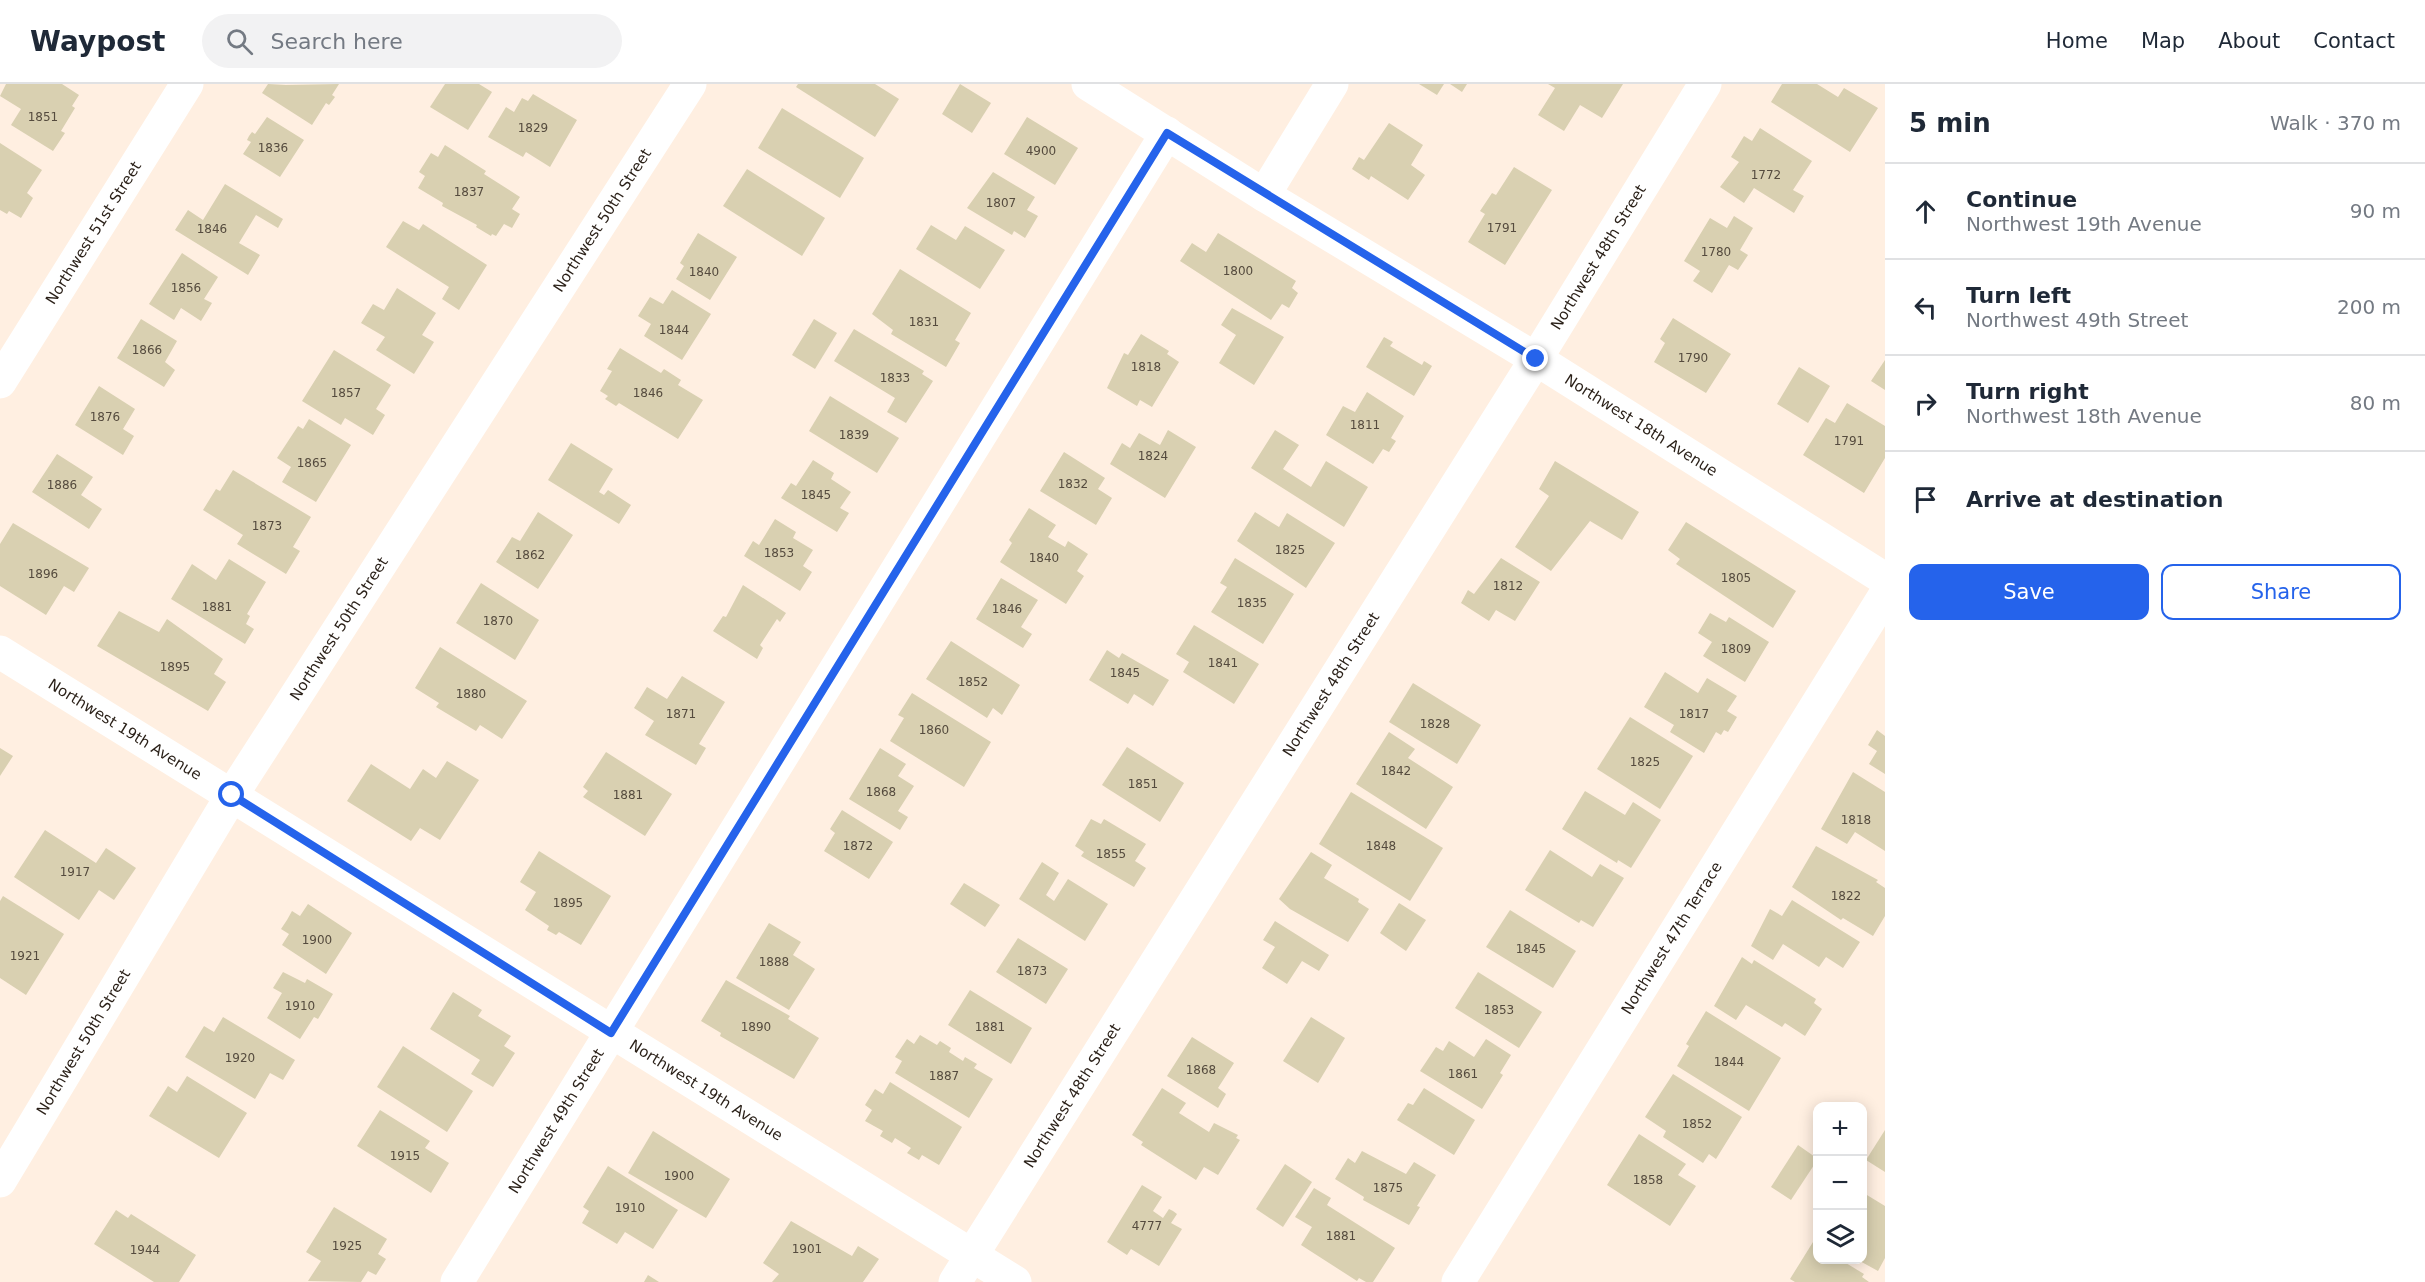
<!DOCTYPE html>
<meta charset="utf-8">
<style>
:root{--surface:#fff;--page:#f2f2f3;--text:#1f2937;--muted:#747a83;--line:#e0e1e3;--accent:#2563eb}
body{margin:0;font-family:"DejaVu Sans",sans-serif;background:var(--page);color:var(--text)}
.controls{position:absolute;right:18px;bottom:18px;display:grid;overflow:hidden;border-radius:12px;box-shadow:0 3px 15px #0003}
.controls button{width:54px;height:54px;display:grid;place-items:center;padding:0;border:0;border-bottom:2px solid var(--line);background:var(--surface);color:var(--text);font:30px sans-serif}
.stop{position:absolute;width:18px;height:18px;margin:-14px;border:4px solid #2563eb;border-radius:50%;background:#fff}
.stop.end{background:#2563eb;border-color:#fff;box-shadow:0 2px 6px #0008}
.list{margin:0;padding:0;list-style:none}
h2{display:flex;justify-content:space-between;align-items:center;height:78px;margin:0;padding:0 24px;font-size:26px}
h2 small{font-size:20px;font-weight:400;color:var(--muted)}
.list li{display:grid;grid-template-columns:39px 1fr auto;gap:18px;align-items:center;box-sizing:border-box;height:96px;padding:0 24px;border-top:2px solid var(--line)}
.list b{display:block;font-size:22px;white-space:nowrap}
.list p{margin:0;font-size:20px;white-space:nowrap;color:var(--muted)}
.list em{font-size:20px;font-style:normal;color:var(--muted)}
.actions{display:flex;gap:12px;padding:18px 24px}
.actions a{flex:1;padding:14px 0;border:2px solid var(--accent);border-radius:12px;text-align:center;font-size:21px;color:var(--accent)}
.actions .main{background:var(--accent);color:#fff}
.icon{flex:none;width:33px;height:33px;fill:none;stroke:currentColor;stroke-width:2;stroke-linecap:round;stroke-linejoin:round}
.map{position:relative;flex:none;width:1885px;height:1198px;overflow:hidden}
header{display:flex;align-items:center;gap:36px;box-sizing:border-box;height:84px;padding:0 30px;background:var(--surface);border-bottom:2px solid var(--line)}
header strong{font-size:28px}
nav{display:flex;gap:33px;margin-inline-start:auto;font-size:21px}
.search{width:420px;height:54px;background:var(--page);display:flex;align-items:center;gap:15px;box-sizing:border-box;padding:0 21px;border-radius:33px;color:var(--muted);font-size:22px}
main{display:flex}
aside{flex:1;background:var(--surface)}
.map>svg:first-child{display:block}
.building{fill:#d9d0b1}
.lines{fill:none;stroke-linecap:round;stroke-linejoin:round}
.minor{stroke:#fff;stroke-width:33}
.route{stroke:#2563eb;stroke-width:8}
.labels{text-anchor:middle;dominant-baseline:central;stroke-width:5;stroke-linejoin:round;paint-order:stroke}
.number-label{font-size:12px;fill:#554b3e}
.street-label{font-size:15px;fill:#291f17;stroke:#fff}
</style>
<header>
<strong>Waypost</strong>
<div class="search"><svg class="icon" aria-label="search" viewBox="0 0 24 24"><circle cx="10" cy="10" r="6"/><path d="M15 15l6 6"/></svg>Search here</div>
<nav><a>Home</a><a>Map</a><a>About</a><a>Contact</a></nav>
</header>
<main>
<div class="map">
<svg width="1885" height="1198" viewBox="0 0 1885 1198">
<rect width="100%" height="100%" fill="#ffefe1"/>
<g class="building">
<polygon points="6,0 62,0 79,11 72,22 75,24 61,47 65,49 53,67 11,41 21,25 0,12"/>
<polygon points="268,0 286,1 339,0 332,11 335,13 329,21 326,19 312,41 262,9"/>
<polygon points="445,0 479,0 492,8 468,46 430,23"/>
<polygon points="798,0 875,0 899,15 875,53 796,3"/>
<polygon points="960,0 991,19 972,49 942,30"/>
<polygon points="1419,0 1444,0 1437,11"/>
<polygon points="1450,0 1467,0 1462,8"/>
<polygon points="1548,0 1623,0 1602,34 1580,21 1564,47 1538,31 1555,4"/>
<polygon points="1782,0 1817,0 1838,13 1844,4 1878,24 1850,68 1771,18"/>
<polygon points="533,10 577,36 550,83 526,68 523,73 488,53 506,23 514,28 522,14 528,17"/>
<polygon points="782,24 864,74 840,114 758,64"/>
<polygon points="267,33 304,56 280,93 243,70 251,58 247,56 249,52 252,48 255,50"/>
<polygon points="1027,33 1078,64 1055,101 1004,70"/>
<polygon points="1389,39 1423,61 1411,81 1425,91 1408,116 1371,92 1369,96 1352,85 1359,73 1364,76"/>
<polygon points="1760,44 1812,77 1793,106 1804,112 1794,129 1754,104 1744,119 1720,103 1739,78 1731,73 1744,52 1752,57"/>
<polygon points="0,59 42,86 27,109 33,114 21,134 9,127 7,130 0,126"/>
<polygon points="445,61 486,87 484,90 520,113 512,125 520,130 512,144 504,140 496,152 492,150 491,152 476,143 477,141 442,122 443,119 418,104 425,92 419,88 431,69 438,73"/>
<polygon points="1514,83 1552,106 1505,181 1468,158 1485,130 1480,127 1492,109 1496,111"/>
<polygon points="747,85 825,134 802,172 723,122"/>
<polygon points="993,88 1035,113 1027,126 1038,132 1025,154 1014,147 1012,151 967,124"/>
<polygon points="225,100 283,135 278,144 256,131 239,159 260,171 248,191 175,146 188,126 203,136"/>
<polygon points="1734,132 1753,144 1740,166 1748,171 1738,186 1729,181 1712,209 1693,197 1700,187 1684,177 1710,134 1727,144"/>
<polygon points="403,137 419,146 423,140 487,181 459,226 442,215 449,203 386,163"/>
<polygon points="931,141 956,156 965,142 1005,166 980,205 916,165"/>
<polygon points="698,149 737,173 710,216 676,195 684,182 680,179"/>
<polygon points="1218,149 1296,197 1292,204 1298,209 1289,224 1282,220 1271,236 1180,177 1192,159 1206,168"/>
<polygon points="182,169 218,193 204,215 212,219 201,237 181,224 174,236 149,220"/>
<polygon points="900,185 971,229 955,256 960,259 946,283 891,250 893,246 872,230"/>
<polygon points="397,204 436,229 422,251 434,258 414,290 376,266 385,253 361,239 373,220 384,226"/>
<polygon points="672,206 711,230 682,276 644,252 651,240 638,232 650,213 663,220"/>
<polygon points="1232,224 1284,253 1254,301 1219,279 1236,251 1221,241"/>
<polygon points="1673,234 1731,270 1706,309 1654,278 1665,259 1660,255"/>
<polygon points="141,235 177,257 165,278 175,286 164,303 117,274"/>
<polygon points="814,235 837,249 815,285 792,271"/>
<polygon points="854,245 924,287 922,290 933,297 906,339 887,328 895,314 834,277"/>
<polygon points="1141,250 1169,267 1167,270 1179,278 1152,323 1140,316 1137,322 1107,304 1124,269 1128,271"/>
<polygon points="1384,253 1393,258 1390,262 1422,281 1424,277 1432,282 1414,312 1366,283"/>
<polygon points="620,264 661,289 664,285 681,296 678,301 703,316 678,355 619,319 616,322 605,315 608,312 600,307 612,287 607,285"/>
<polygon points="334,266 391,301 376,325 385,331 373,351 345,334 341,341 302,317"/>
<polygon points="1885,276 1885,306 1871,297"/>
<polygon points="1799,283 1830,302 1808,339 1777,320"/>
<polygon points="99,302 135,325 123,345 134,352 123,371 75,341"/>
<polygon points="1367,308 1404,332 1391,354 1396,357 1389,368 1383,365 1373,380 1326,351 1343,322 1355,328"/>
<polygon points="830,312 899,354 877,389 809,347"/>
<polygon points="1847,319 1885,342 1885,374 1864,409 1803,371 1826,334 1835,339"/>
<polygon points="309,335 351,361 316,418 282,398 291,383 277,374 298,342 303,345"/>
<polygon points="1168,346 1196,363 1165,414 1110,380 1122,359 1130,364 1139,349 1160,361"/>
<polygon points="1275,346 1299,361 1283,385 1311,403 1326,377 1368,403 1344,443 1251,384"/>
<polygon points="571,359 613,385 599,408 604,411 608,406 631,421 619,440 548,396"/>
<polygon points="1064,368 1105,394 1098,405 1112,414 1096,441 1040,407"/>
<polygon points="57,370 93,393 81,411 102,425 89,445 32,408"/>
<polygon points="813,376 834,389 831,395 851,408 840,424 849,429 837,448 781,414 791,399 796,402"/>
<polygon points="1555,377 1639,428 1622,456 1590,437 1551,487 1515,463 1549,412 1539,405"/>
<polygon points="233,386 311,433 293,463 300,467 286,490 237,460 243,451 203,426 216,405 220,407"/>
<polygon points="1029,424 1056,441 1048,453 1065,463 1068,457 1088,470 1077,487 1084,492 1066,520 1000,478 1012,459 1009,456"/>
<polygon points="538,428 573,451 538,505 496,478 512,453 520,457"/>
<polygon points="1255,428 1279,443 1287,429 1335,459 1306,504 1237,457"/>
<polygon points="775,435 796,448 793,454 813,466 803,482 812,488 800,507 744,472 753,457 759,461"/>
<polygon points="1686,438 1796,507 1773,544 1676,480 1680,475 1668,466"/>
<polygon points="13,439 89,484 74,508 64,502 46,531 0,502 0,460"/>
<polygon points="1235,474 1294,510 1263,560 1211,528 1227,503 1220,499"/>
<polygon points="1501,474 1540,498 1515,537 1496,526 1489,537 1461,519 1468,506 1474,510"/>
<polygon points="229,475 266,498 247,530 250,532 246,540 254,545 245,560 171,515 192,480 216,496"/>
<polygon points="1001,494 1038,516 1021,543 1032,550 1023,564 976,535"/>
<polygon points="481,499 539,536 515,576 456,539"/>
<polygon points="743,501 786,529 780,538 777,535 760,561 763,564 757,575 713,547 723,532 726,533"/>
<polygon points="119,527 159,548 167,535 223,575 214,590 226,598 208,627 97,562"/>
<polygon points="1710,529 1726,538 1729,533 1769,558 1745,598 1703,572 1712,558 1698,549"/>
<polygon points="1194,541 1259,580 1234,620 1183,588 1189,578 1176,570"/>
<polygon points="951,557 1020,601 1002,631 993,624 987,634 926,595"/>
<polygon points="440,563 527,617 502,655 480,641 476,647 436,623 439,619 415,604"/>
<polygon points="1107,566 1119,574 1122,569 1169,596 1153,622 1134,610 1128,620 1089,596"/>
<polygon points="1665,588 1698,609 1707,594 1737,612 1727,627 1737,633 1728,648 1724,646 1721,651 1716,648 1704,669 1670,648 1674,641 1644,623"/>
<polygon points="682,592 725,618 699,660 706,664 696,681 645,651 654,637 634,624 647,603 667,615"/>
<polygon points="1413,599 1481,641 1457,680 1389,638"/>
<polygon points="912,609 991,658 964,703 890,657 904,634 898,631"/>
<polygon points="1630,633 1693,672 1660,725 1597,685"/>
<polygon points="1877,646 1885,652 1885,690 1869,680 1877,667 1868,661"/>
<polygon points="1389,648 1415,665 1408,674 1453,703 1426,745 1356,700"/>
<polygon points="1127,663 1184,699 1160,738 1102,701"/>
<polygon points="0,664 13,672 0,692"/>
<polygon points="880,664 906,680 898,692 914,702 898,727 908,733 900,746 849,715"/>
<polygon points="606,668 672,710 645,752 583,713 588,707 583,703"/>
<polygon points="447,677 479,696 440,756 420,744 411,757 347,717 371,680 410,705 423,685 436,694"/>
<polygon points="1853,688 1885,708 1885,767 1855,748 1847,760 1821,745"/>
<polygon points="1585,707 1625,731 1633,718 1661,736 1631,784 1618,776 1617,779 1562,745"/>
<polygon points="1351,708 1443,764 1410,817 1319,760"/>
<polygon points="842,726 893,758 869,795 824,767 835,749 830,745"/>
<polygon points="1091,735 1101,740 1104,735 1146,760 1135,777 1146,784 1134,803 1081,772 1084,768 1075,762"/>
<polygon points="45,746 96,779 106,764 136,784 114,816 99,806 79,836 14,793"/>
<polygon points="1816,762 1878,796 1876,798 1885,804 1885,832 1873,852 1843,834 1841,836 1792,803"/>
<polygon points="1550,766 1592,793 1600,780 1624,794 1593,843 1581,836 1579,839 1525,806"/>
<polygon points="539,767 611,812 581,861 559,848 556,851 547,846 549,842 525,826 536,808 520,798"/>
<polygon points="1311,768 1332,781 1324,794 1359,815 1358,818 1369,825 1348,858 1290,825 1279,815"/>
<polygon points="1042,778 1059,789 1046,811 1054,817 1068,795 1108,820 1085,857 1019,815"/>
<polygon points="964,799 1000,821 985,843 950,820"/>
<polygon points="3,812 64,850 26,911 0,894 0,817"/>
<polygon points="1792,816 1860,858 1843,884 1826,873 1819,883 1783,860 1773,876 1751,862 1770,825 1782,832"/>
<polygon points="1399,819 1426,836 1406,867 1380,849"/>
<polygon points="308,820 352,849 326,890 282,861 289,850 281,845 287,836 292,827 300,832"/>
<polygon points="1510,826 1576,867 1553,904 1486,863"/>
<polygon points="1275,837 1329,871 1319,887 1302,877 1287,900 1262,884 1275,863 1263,856"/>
<polygon points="769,839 801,858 793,871 815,885 789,926 736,894"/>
<polygon points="1018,854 1068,885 1046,920 996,888"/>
<polygon points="1742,873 1752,880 1754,876 1816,915 1814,919 1822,925 1805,952 1785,939 1782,943 1746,921 1736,936 1714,922"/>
<polygon points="283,888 305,899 307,895 333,910 318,935 314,933 300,955 267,934 282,909 273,904"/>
<polygon points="1478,888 1542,928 1519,964 1455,924"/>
<polygon points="726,896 790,932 788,935 819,954 794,995 720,952 721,949 701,937"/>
<polygon points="970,906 1032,944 1011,980 948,941"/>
<polygon points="453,908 482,926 478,932 511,952 504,962 515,969 493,1003 471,990 480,976 430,945"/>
<polygon points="1706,927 1781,974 1749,1027 1677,982 1689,962 1686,960"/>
<polygon points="223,933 295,976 283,996 270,989 255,1015 185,973 204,942 214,948"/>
<polygon points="1311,933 1345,954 1318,999 1283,977"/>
<polygon points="920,951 937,961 940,957 951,964 949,968 963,977 965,973 977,980 974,984 993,995 969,1034 895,989 902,977 895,973 907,955 914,960"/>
<polygon points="1192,953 1234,979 1218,1004 1226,1010 1218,1024 1167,992"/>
<polygon points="1486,955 1511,971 1500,989 1503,991 1482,1025 1420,987 1436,963 1443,967 1449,957 1474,973"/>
<polygon points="403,962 473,1007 447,1048 377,1003"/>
<polygon points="1673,990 1742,1033 1716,1075 1709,1070 1703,1079 1663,1053 1666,1047 1645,1033"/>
<polygon points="187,992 247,1029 219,1074 149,1032 168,1002 177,1008"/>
<polygon points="890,998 962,1043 939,1081 922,1071 919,1076 907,1069 911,1064 895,1054 892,1059 880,1052 883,1047 865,1037 872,1026 865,1021 875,1005 883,1010"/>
<polygon points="1162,1004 1186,1019 1179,1029 1209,1048 1214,1039 1238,1051 1236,1054 1240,1056 1218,1091 1204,1083 1196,1096 1141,1061 1143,1058 1132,1051"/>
<polygon points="1424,1004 1475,1036 1454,1071 1397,1036 1408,1019 1413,1021"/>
<polygon points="380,1026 430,1057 425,1064 449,1079 431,1109 357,1062"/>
<polygon points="1885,1046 1885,1088 1866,1076"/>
<polygon points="653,1047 730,1095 706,1134 628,1089"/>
<polygon points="1639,1050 1686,1080 1678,1091 1696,1102 1670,1142 1607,1101"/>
<polygon points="1798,1061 1818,1075 1791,1116 1771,1103"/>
<polygon points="1362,1067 1406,1090 1414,1078 1436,1091 1417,1122 1420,1123 1409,1141 1363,1116 1364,1113 1335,1095 1348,1074 1355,1079"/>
<polygon points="1285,1080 1312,1098 1283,1143 1256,1125"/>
<polygon points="608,1082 678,1126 653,1165 625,1148 617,1160 582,1139 589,1127 583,1123"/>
<polygon points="1142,1101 1162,1113 1153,1127 1163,1134 1169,1125 1173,1127 1177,1130 1171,1139 1182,1145 1159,1182 1131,1165 1127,1171 1107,1158"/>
<polygon points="1314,1104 1331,1114 1327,1121 1395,1164 1373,1198 1366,1198 1359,1194 1357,1197 1301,1161 1312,1143 1295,1133"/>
<polygon points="1862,1108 1885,1122 1885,1174 1878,1187 1858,1176 1862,1176 1864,1158"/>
<polygon points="334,1123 387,1155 378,1170 386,1175 376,1191 368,1187 361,1198 308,1197 321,1177 306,1168"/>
<polygon points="116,1126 128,1134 131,1130 196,1171 179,1198 154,1198 94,1160"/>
<polygon points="791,1137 852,1172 858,1162 879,1175 863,1198 772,1198 779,1190 763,1179"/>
<polygon points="1813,1158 1818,1161 1818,1176 1841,1176 1864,1190 1862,1193 1869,1198 1795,1198 1790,1195"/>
<polygon points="648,1191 659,1198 644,1198"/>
</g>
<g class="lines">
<g class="minor">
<path id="s1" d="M1088 0 1264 111 1536 275 1885 495"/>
<polyline points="1264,111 1332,0"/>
<path id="s2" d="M0 298 187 0"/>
<path id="s3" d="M0 568 1015 1198"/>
<path id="s4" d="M0 1097 232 711 690 0"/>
<path id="s5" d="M457 1198 1167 49"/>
<path id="s6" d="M955 1198 1536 275 1705 0"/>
<path id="s7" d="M1458 1198 1885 511"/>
</g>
</g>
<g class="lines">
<polyline class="route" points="232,711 611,949 1167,49 1536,275"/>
</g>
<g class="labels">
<g class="number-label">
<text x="43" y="33">1851</text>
<text x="533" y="44">1829</text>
<text x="273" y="64">1836</text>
<text x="1041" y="67">4900</text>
<text x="1766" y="91">1772</text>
<text x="469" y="108">1837</text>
<text x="1001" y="119">1807</text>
<text x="1502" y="144">1791</text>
<text x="212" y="145">1846</text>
<text x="1716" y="168">1780</text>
<text x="1238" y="187">1800</text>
<text x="704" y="188">1840</text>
<text x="186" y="204">1856</text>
<text x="924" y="238">1831</text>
<text x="674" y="246">1844</text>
<text x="147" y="266">1866</text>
<text x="1693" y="274">1790</text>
<text x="1146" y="283">1818</text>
<text x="895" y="294">1833</text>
<text x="346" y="309">1857</text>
<text x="648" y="309">1846</text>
<text x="105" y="333">1876</text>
<text x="1365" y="341">1811</text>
<text x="854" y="351">1839</text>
<text x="1849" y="357">1791</text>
<text x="1153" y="372">1824</text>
<text x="312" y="379">1865</text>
<text x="1073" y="400">1832</text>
<text x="62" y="401">1886</text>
<text x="816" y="411">1845</text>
<text x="267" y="442">1873</text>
<text x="1290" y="466">1825</text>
<text x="779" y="469">1853</text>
<text x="530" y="471">1862</text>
<text x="1044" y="474">1840</text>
<text x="43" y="490">1896</text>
<text x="1736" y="494">1805</text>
<text x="1508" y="502">1812</text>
<text x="1252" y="519">1835</text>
<text x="217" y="523">1881</text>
<text x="1007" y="525">1846</text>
<text x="498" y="537">1870</text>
<text x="1736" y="565">1809</text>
<text x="1223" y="579">1841</text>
<text x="175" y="583">1895</text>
<text x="1125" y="589">1845</text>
<text x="973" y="598">1852</text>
<text x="471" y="610">1880</text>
<text x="681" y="630">1871</text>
<text x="1694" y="630">1817</text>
<text x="1435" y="640">1828</text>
<text x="934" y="646">1860</text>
<text x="1645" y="678">1825</text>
<text x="1396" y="687">1842</text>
<text x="1143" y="700">1851</text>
<text x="881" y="708">1868</text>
<text x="628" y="711">1881</text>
<text x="1856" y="736">1818</text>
<text x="858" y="762">1872</text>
<text x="1381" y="762">1848</text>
<text x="1111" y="770">1855</text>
<text x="75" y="788">1917</text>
<text x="1846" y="812">1822</text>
<text x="568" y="819">1895</text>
<text x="317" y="856">1900</text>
<text x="1531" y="865">1845</text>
<text x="25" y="872">1921</text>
<text x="774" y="878">1888</text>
<text x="1032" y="887">1873</text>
<text x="300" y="922">1910</text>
<text x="1499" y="926">1853</text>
<text x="756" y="943">1890</text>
<text x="990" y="943">1881</text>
<text x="240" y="974">1920</text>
<text x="1729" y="978">1844</text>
<text x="1201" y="986">1868</text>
<text x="1463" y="990">1861</text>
<text x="944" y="992">1887</text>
<text x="1697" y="1040">1852</text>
<text x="405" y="1072">1915</text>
<text x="679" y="1092">1900</text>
<text x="1648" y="1096">1858</text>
<text x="1388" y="1104">1875</text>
<text x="630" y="1124">1910</text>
<text x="1147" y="1142">4777</text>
<text x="1341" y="1152">1881</text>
<text x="347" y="1162">1925</text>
<text x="807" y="1165">1901</text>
<text x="145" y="1166">1944</text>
</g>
<g class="street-label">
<text stroke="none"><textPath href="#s4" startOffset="1134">Northwest 50th Street</textPath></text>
<text stroke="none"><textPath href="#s2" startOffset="176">Northwest 51st Street</textPath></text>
<text stroke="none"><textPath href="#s6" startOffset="1210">Northwest 48th Street</textPath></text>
<text stroke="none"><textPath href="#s1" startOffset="650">Northwest 18th Avenue</textPath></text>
<text stroke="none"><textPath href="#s4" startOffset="648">Northwest 50th Street</textPath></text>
<text stroke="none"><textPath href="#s6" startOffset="706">Northwest 48th Street</textPath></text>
<text stroke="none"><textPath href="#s3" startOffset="147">Northwest 19th Avenue</textPath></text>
<text stroke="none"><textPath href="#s7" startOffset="405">Northwest 47th Terrace</textPath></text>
<text stroke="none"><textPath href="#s4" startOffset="162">Northwest 50th Street</textPath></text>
<text stroke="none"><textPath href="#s3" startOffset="831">Northwest 19th Avenue</textPath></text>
<text stroke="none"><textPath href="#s6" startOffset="220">Northwest 48th Street</textPath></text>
<text stroke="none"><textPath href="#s5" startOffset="189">Northwest 49th Street</textPath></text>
</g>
</g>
</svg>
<div class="controls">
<button>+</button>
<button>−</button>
<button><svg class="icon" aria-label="layers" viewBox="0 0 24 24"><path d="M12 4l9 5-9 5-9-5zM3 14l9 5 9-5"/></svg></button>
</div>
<div class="stop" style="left:232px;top:711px"></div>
<div class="stop end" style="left:1536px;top:275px"></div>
</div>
<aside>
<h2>5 min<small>Walk · 370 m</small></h2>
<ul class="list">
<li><svg class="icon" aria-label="ahead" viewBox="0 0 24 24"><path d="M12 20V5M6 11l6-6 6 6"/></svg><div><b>Continue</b><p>Northwest 19th Avenue</p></div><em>90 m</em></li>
<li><svg class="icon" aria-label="left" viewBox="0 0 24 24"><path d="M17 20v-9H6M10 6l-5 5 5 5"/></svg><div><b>Turn left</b><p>Northwest 49th Street</p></div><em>200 m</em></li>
<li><svg class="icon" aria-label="right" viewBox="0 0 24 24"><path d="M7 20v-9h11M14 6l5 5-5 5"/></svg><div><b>Turn right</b><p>Northwest 18th Avenue</p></div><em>80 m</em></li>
<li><svg class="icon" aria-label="arrive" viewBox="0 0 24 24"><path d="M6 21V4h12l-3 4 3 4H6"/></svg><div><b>Arrive at destination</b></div></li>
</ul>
<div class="actions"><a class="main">Save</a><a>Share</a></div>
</aside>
</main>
